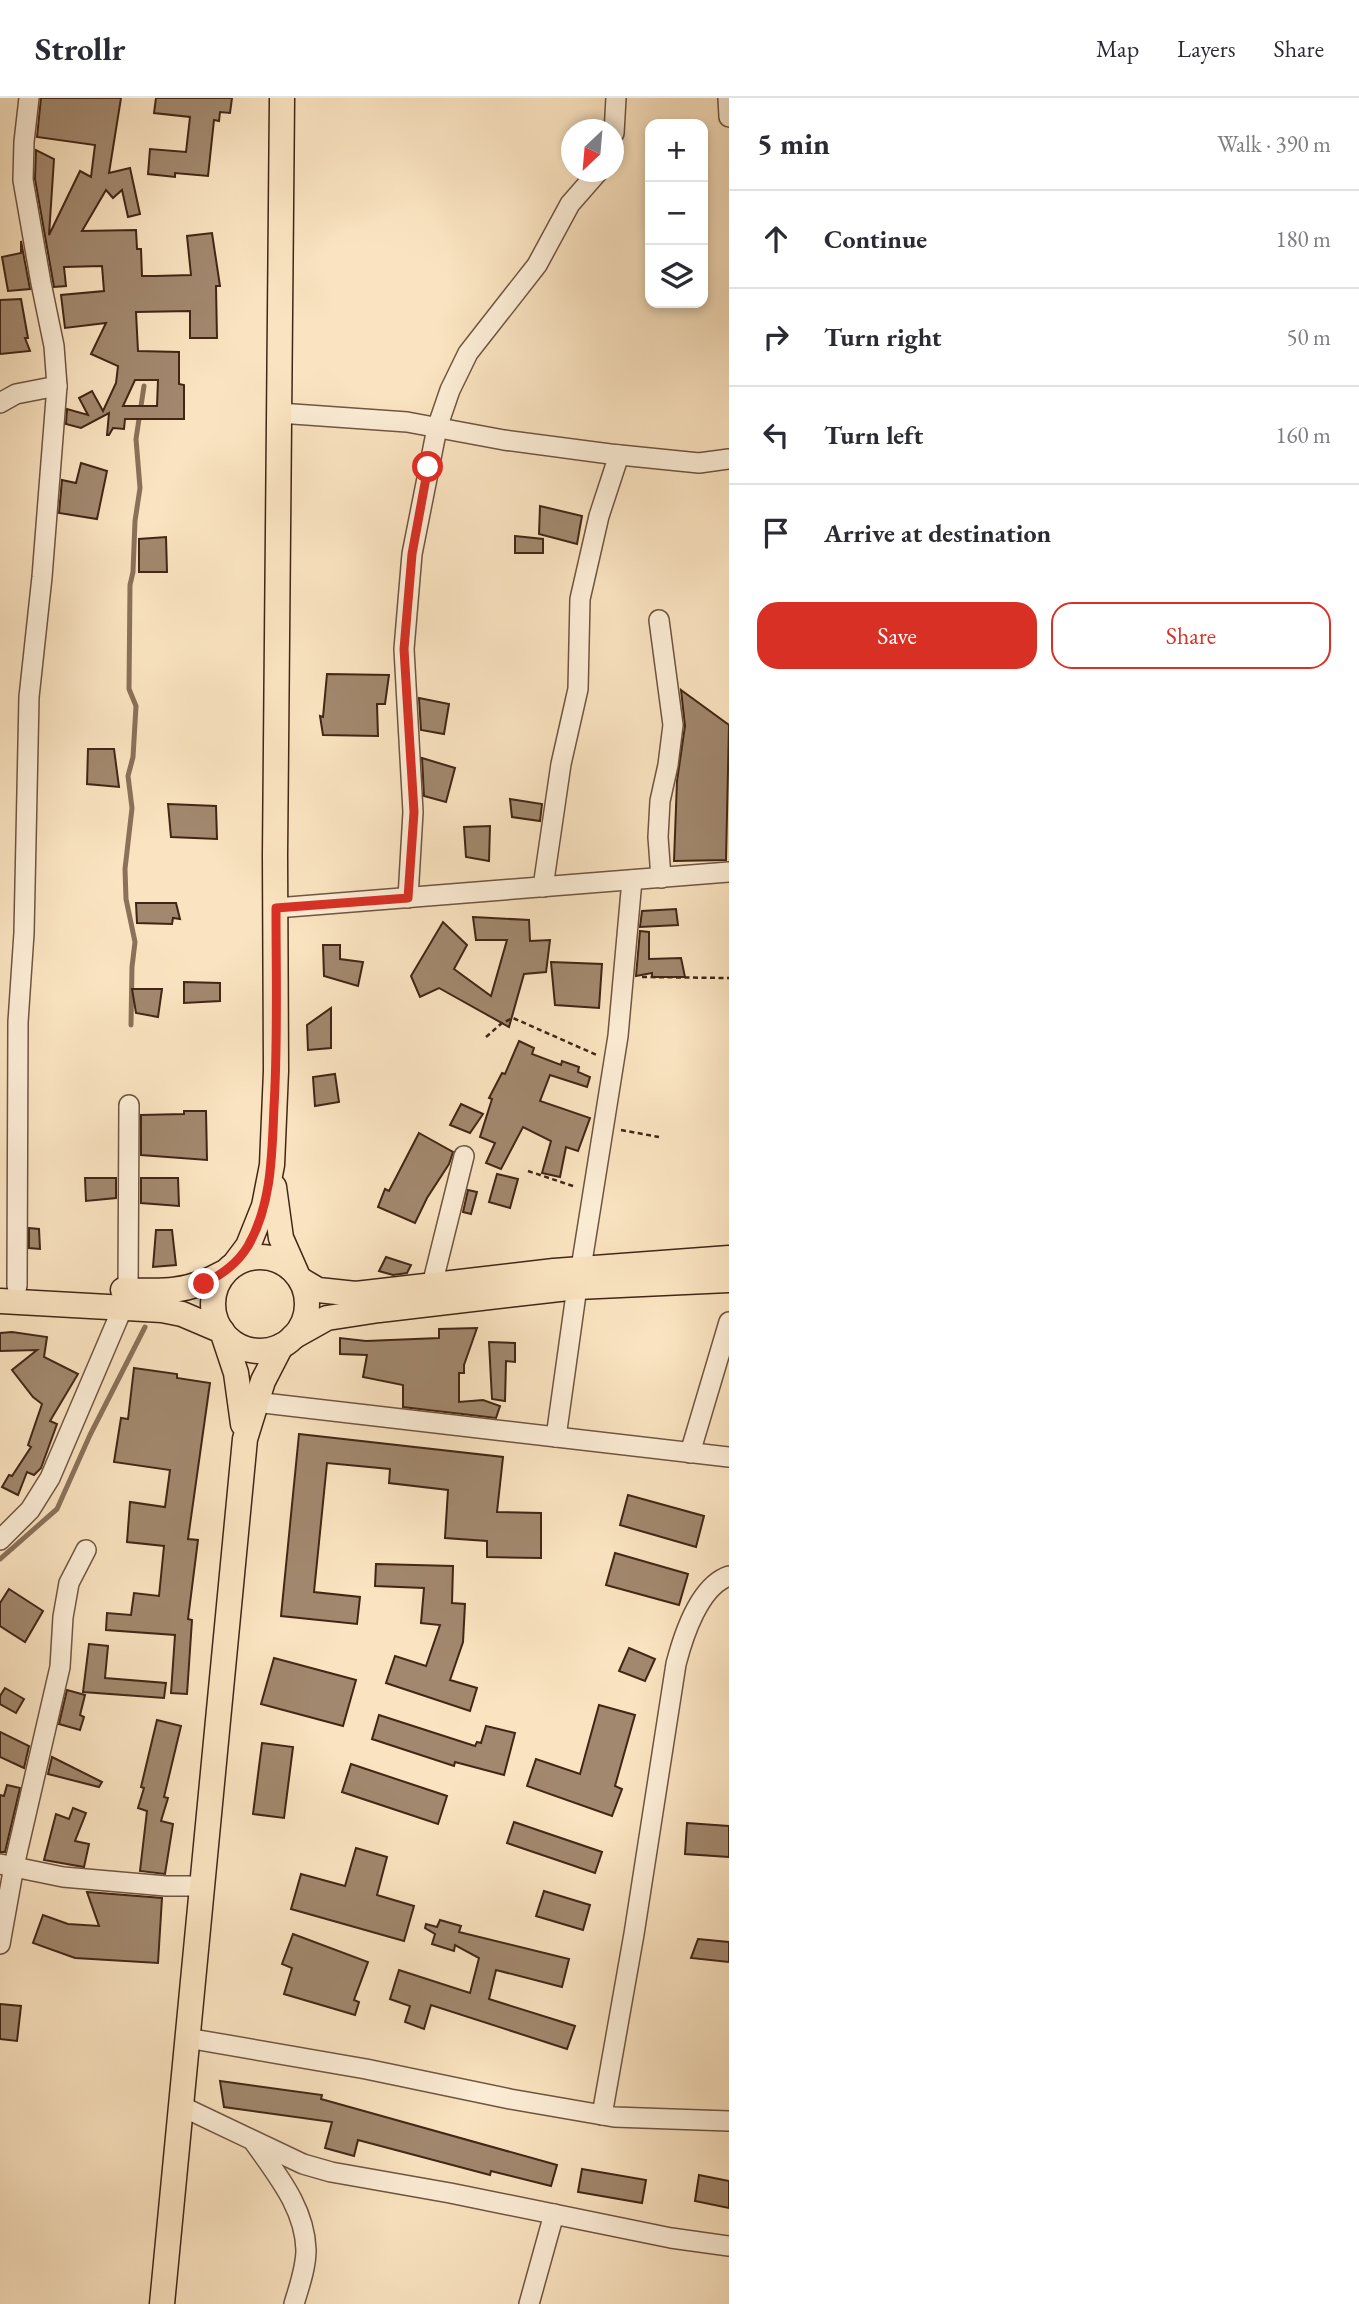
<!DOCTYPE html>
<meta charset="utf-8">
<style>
:root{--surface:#fff;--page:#f7f7f7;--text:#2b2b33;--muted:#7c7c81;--line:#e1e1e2;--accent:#d93025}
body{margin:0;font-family:"EB Garamond",serif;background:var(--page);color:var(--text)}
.controls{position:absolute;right:21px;top:21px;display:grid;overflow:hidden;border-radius:14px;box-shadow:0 4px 10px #0003}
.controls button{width:63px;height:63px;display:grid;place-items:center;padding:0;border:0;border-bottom:2px solid var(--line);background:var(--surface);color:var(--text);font:35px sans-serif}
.compass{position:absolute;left:561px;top:21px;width:63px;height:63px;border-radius:50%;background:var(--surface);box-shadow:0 4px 10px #0003;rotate:206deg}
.stop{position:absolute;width:21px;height:21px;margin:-16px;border:5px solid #d93025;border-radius:50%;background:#fff}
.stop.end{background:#d93025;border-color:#fff;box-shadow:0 2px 7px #0008}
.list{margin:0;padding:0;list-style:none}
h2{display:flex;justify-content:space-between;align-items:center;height:91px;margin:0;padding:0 28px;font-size:30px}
h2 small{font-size:23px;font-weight:400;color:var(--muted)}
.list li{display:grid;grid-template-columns:46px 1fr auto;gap:21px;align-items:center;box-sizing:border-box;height:98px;padding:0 28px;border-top:2px solid var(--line)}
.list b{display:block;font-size:26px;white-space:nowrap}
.list em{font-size:23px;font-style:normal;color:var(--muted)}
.actions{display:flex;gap:14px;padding:21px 28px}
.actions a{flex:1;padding:16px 0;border:2px solid var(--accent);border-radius:21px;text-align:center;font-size:24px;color:var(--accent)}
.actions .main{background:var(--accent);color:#fff}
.icon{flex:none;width:38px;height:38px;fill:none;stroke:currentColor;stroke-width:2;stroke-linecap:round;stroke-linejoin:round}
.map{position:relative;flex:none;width:729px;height:2206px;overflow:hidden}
header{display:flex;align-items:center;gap:42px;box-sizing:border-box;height:98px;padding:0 35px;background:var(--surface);border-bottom:2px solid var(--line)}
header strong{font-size:33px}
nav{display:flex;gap:38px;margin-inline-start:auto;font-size:24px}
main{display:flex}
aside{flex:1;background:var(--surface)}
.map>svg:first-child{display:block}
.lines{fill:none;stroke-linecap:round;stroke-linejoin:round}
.stream{stroke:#8b7159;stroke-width:5}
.building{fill:#a2886e;stroke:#422615;stroke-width:2;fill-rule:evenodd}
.minor-casing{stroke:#705540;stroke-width:22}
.major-casing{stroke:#422615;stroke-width:27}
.path{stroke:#422615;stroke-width:2.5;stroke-dasharray:5 3.5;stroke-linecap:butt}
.minor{stroke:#fcedd6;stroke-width:19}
.major{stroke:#fae3c0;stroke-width:24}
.route{stroke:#d93025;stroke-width:9}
</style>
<header>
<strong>Strollr</strong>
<nav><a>Map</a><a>Layers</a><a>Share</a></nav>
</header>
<main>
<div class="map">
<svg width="729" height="2206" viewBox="0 0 729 2206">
<rect width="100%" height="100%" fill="#fae3c0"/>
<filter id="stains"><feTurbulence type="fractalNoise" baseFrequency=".00286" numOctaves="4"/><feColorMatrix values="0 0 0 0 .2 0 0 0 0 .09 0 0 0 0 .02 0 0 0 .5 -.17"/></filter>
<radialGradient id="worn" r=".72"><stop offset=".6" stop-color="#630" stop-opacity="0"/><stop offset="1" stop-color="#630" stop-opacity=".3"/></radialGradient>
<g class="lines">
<g class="stream">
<polyline points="131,927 132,869 135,844 126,801 125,771 132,710 128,678 133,659 136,608 129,591 130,487 133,474 135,423 140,390 136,341 144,288"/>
<polyline points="0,1461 57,1411 90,1337 145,1229"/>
</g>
</g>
<g class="building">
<path d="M41 0H121L109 75 130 70 140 116 128 119 122 92 113 100 106 92 82 133 136 132 137 151H141L142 178H155L191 177 187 138 212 135 220 188H216L217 240H190V213L136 214 138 253 179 254V286L184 287V321H125L124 331 113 330 109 337H107L109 315 81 330 66 326 67 311 88 317 79 300 92 293 103 313 116 285 118 268 91 256 106 225 65 230 61 197 104 193 102 168 64 169 66 188 54 189 35 81 36 52 54 61 49 137 80 73 91 79 95 47 37 39ZM135 282H158L157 308H123Z"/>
<polygon points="156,0 232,0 230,15 220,14 219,23 214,22 208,78 175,75 175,79 148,76 150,51 186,54 190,19 154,15"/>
<polygon points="21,143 30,191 8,193 2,159 21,155"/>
<polygon points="21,201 28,240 25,240 30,253 0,256 0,202"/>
<polygon points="81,365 107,373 97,421 59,415 62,382 76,385"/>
<polygon points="540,408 582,418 577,446 539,436"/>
<polygon points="515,438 543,441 543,455 515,455"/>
<polygon points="166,439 167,474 139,474 139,441"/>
<polygon points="327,576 389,577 385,606 377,606 378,638 323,637 320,618 323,619"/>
<polygon points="681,592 729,627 726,762 674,763 677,683 685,628"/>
<polygon points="419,600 449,606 444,636 421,632"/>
<polygon points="88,651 114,651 119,689 87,686"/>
<polygon points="422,660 455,670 446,704 424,698"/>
<polygon points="510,701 542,706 540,723 512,719"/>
<polygon points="168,706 216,708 217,741 171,739"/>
<polygon points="490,728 489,763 466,759 464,729"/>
<polygon points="136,805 176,805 180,821 173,820 172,826 137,825"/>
<polygon points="676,811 678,827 640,829 642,813"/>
<polygon points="473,819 529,822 530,843 550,842 546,874 524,876 509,929 439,890 420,899 411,878 443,824 467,847 454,871 491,898 507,842 476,842"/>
<polygon points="640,833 649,834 649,861 681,860 685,879 652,879 652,875 636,878"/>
<polygon points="323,847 340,847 340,861 363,864 358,888 324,878"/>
<polygon points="551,864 602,866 599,910 555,907"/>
<polygon points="184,884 220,885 220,903 184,905"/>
<polygon points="132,891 162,891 158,919 136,915"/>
<polygon points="331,910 331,950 308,952 307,927"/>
<polygon points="519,943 534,950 532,956 561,967 562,963 579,969 578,974 590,979 587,989 550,977 540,1003 590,1020 578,1053 566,1049 560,1079 542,1075 551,1043 523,1029 501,1071 486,1065 495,1045 480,1039 492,1001 489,1000 502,975 505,976"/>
<polygon points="335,976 339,1004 315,1008 313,979"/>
<polygon points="461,1006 483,1016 470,1035 450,1027"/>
<polygon points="184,1013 206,1013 207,1062 141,1057 141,1017 184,1016"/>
<polygon points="419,1035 453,1054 449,1066 427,1100 415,1125 378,1109 385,1091 389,1093"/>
<polygon points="497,1076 518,1081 510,1110 489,1104"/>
<polygon points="85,1080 116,1080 116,1100 86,1103"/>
<polygon points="141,1080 178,1080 179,1108 141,1105"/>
<polygon points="468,1092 477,1094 471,1116 463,1114"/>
<polygon points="29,1130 39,1131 40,1151 29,1150"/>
<polygon points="156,1132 172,1132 176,1167 153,1169"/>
<polygon points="386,1159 411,1167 407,1175 393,1177 379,1173"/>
<polygon points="477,1230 464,1267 464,1275 459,1275 459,1304 483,1302 500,1308 496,1320 403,1309 403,1287 363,1279 367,1257 340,1256 340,1240 366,1243 439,1240 439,1231"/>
<polygon points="12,1234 47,1239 44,1259 78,1276 50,1323 57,1326 41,1370 34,1377 27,1374 18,1397 2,1389 9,1377 12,1378 31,1349 28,1347 42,1306 33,1299 12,1272 37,1252 0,1253 0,1235"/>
<polygon points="489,1244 515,1245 515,1264 506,1263 505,1303 492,1301"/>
<polygon points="134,1270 177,1276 177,1280 210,1285 188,1441 198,1442 188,1521 192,1522 187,1596 171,1595 175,1537 106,1532 107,1515 131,1517 134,1495 159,1498 164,1448 127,1444 130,1404 165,1409 170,1372 114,1364 121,1320 128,1321"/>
<polygon points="299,1336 503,1359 497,1414 541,1415 541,1460 487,1459 487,1443 445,1440 448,1392 389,1385 390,1371 327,1365 314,1494 360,1499 357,1526 281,1518"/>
<polygon points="628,1397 704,1418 696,1449 620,1427"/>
<polygon points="615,1455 688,1476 679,1507 606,1487"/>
<polygon points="376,1466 453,1468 452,1505 465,1506 463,1544 450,1582 477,1590 470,1613 386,1585 395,1558 426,1568 440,1527 421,1525 424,1490 375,1488"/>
<polygon points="9,1491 43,1513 25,1544 0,1528 0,1505"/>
<polygon points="89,1546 108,1548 105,1580 166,1585 164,1600 83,1594"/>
<polygon points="629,1550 655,1561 645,1583 619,1573"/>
<polygon points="274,1560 356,1582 343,1628 261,1606"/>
<polygon points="5,1590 24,1601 16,1615 0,1606 0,1598"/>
<polygon points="67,1592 85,1597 80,1617 84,1619 80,1632 59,1626"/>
<polygon points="599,1607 635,1617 615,1688 622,1691 612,1718 527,1688 536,1661 580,1676"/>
<polygon points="379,1617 475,1648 477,1644 481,1645 486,1628 515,1635 504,1677 455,1664 454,1668 372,1641"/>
<polygon points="157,1622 181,1628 164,1699 168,1700 161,1723 173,1726 165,1776 140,1773 147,1713 138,1710 144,1690 141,1689"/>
<polygon points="0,1634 29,1648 24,1670 0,1659"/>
<polygon points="262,1645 293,1649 284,1720 253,1716"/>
<polygon points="52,1659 102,1684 99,1689 48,1676"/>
<polygon points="351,1666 447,1698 438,1726 342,1694"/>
<polygon points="7,1687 20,1690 5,1754 0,1754 0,1697 4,1698"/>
<polygon points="73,1710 86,1715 75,1743 89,1746 84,1769 44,1762 56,1716 69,1721"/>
<polygon points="514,1724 602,1754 595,1775 507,1745"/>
<polygon points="687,1725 729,1728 729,1759 685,1756"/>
<polygon points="356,1750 387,1759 377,1797 414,1808 404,1843 291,1811 301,1776 345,1788"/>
<polygon points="544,1793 590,1807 583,1832 536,1818"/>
<polygon points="87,1794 162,1800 158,1865 75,1860 33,1845 43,1817 68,1826 99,1828"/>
<polygon points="440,1822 461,1828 459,1834 569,1861 562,1889 496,1872 489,1901 575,1928 567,1951 431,1907 424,1931 405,1924 410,1908 390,1901 399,1872 470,1895 479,1860 455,1847 454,1853 432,1846 435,1836 425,1830 426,1826 437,1829"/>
<polygon points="293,1836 368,1864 354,1902 359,1904 355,1917 284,1896 292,1870 282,1866"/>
<polygon points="698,1841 729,1844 729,1864 691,1860"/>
<polygon points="0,1906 21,1908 17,1943 0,1941"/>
<polygon points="220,1983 322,1997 321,2001 557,2067 551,2088 491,2073 490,2077 358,2042 354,2058 325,2050 332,2024 224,2009"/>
<polygon points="582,2071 646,2082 642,2105 578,2094"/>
<polygon points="699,2077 729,2083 729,2110 695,2103"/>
</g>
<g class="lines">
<defs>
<g id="minor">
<polyline points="728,0 729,19"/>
<polyline points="614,35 616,0"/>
<polyline points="0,305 16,296 57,288"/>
<polyline points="279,315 407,324 504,342 610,356 699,365 729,361"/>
<polyline points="659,522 673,627 668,667 660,703 658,739 661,780"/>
<polyline points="543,789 561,666 578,591 580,501 599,418 619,357"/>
<polyline points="408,800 413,714 404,551 412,456 437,330 450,292 468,255 537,167 570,106 598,74"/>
<polyline points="276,810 729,774"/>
<polyline points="581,1170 618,938 632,782"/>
<polyline points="432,1187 464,1058"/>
<polyline points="17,1188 18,924 24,835 29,599 42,479 57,288 54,248 41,185 23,82 24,44 29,0"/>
<polyline points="128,1193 129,1007"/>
<polyline points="255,1304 729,1359"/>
<polyline points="556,1339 577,1189"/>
<polyline points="690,1355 729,1224"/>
<polyline points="0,1442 30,1412 50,1380 123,1209"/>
<polyline points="0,1766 63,1779 166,1788 201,1788"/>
<polyline points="0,1846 14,1768 60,1569 63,1519 69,1485 86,1452"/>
<polyline points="187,1940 366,1971 510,2001 614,2019 729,2023"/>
<polyline points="181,2008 303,2066 331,2074 450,2095 671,2140 729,2148"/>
<path d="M602 2017 634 1836 676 1566C683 1539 699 1488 729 1478"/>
<path d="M254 2044C277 2077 305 2110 306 2152 306 2170 299 2189 294 2206"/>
<polyline points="529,2206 554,2116"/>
</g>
<g id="major">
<polyline points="274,1089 281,1140 296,1174"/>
<circle cx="260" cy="1206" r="47"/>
<polyline points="236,1164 248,1148 264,1108 272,1067 276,973 275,757 282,0"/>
<polyline points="301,1182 318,1192 356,1196 554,1173 729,1160"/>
<path d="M123 1192C162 1194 188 1195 223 1175"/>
<polyline points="0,1203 162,1212 182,1216 222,1233 236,1275 243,1326"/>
<polyline points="293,1239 327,1220 379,1212 577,1189 729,1182"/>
<polyline points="162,2206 245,1341 263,1283 281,1248"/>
</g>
</defs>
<use href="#minor" class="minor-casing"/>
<use href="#major" class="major-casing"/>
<g class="path">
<polyline points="642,879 729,880"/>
<polyline points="486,939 502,925 513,920 599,958"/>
<polyline points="621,1032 659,1039"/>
<polyline points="528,1073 576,1089"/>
</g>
<use href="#minor" class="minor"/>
<use href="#major" class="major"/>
</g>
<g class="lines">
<path class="route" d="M204 1186C222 1176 237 1166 248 1148 272 1106 272 1055 274 1008 278 942 276 876 276 810L408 800 414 714 404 551 412 456 428 369"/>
</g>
<rect width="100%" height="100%" filter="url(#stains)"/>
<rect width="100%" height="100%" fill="url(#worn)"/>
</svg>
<div class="controls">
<button>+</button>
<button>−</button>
<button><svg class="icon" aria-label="layers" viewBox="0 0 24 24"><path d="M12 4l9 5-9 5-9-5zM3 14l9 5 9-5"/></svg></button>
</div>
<svg class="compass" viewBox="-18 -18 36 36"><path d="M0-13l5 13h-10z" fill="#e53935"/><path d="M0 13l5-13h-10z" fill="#7c7c81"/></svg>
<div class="stop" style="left:428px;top:369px"></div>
<div class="stop end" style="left:204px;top:1186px"></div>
</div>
<aside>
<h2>5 min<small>Walk · 390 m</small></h2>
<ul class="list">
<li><svg class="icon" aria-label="ahead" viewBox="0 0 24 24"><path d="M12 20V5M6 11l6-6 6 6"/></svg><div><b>Continue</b></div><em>180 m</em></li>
<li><svg class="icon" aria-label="right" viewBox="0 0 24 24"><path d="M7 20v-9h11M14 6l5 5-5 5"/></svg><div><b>Turn right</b></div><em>50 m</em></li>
<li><svg class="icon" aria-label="left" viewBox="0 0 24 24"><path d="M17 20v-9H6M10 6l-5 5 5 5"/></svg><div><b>Turn left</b></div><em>160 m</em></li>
<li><svg class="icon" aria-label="arrive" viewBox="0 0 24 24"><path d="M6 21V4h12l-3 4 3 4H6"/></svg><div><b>Arrive at destination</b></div></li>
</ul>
<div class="actions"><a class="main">Save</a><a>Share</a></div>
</aside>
</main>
